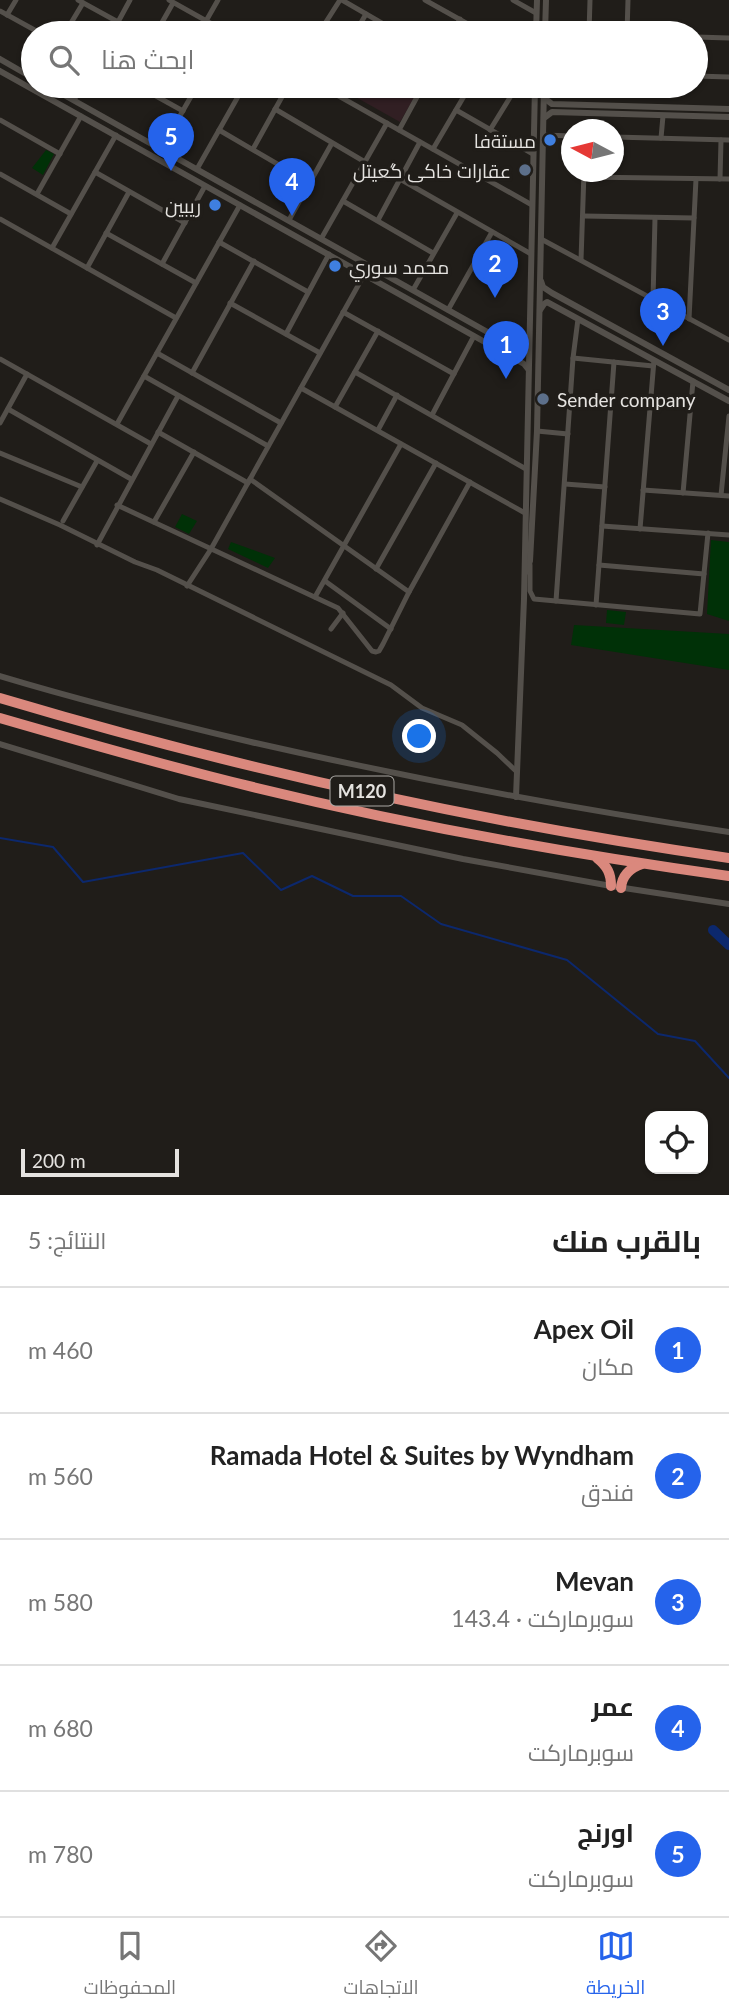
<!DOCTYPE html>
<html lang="ar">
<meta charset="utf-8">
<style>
:root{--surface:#fff;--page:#f2f2f2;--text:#222;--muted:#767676;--line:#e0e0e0;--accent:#2563eb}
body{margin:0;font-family:Lato,Cairo,sans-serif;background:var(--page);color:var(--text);direction:rtl}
.controls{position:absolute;right:21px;bottom:21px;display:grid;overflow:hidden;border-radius:14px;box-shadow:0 2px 5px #0004}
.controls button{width:63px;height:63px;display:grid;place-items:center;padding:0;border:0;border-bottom:2px solid var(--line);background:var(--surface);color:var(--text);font:35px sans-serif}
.compass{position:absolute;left:561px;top:119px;width:63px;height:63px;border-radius:50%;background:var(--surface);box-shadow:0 2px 5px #0004;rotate:277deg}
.scale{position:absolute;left:21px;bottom:18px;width:158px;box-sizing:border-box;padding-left:7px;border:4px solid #e5e3e0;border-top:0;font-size:19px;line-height:24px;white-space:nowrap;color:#e5e3e0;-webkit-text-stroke:5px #201d19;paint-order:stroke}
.you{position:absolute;left:420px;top:737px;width:24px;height:24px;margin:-18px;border:5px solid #fff;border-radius:50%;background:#1a73e8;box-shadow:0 0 0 10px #1a73e833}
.badge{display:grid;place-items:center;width:46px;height:46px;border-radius:50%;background:var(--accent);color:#fff;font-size:23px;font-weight:700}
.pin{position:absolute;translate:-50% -58px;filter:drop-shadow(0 2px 4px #0008)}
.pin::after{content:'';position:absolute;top:37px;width:24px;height:21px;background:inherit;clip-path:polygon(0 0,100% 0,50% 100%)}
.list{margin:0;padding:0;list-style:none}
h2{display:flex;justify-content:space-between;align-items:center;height:91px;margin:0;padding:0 28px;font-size:30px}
h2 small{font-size:23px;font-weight:400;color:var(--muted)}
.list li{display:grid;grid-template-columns:46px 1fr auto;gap:21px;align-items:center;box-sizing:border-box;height:126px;padding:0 28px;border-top:2px solid var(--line)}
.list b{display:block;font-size:26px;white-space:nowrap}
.list p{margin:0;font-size:23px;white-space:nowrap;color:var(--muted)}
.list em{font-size:23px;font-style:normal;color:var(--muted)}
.icon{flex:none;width:38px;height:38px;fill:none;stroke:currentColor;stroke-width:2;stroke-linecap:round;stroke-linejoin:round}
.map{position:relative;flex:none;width:729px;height:1195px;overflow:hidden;direction:ltr}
.search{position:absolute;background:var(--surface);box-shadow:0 2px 5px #0004;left:21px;right:21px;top:21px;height:77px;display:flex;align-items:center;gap:18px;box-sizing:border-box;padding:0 24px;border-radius:38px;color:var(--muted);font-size:26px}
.sheet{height:721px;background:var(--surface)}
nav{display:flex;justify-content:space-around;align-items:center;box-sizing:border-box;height:98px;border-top:2px solid var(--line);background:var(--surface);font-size:19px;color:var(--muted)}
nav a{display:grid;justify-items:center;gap:4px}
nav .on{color:var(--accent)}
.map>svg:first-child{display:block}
.education{fill:#311f23}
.green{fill:#003107}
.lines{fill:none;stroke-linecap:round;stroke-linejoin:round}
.stream{stroke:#0c286d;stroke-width:2}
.river{stroke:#0c286d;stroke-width:10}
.minor{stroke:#54504b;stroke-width:5}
.tertiary{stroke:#54504b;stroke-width:6}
.motorway{stroke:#da887d;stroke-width:10}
.shop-dot{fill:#3f7fe0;stroke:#201d19;stroke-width:2.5}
.service-dot{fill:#5c6f8a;stroke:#201d19;stroke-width:2.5}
.labels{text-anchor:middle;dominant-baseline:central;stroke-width:7;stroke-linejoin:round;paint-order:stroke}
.shield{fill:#201d19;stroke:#aaa8a4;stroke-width:2}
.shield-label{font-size:18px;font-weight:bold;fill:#e5e3e0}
.poi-label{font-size:19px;fill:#e5e3e0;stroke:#201d19;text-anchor:end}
</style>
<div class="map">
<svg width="729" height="1195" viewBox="0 0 729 1195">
<rect width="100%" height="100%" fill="#201d19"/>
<polygon class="education" points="336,86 421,86 400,122"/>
<g class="green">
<polygon points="46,150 54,154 43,175 32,168"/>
<polygon points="182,514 197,521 189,534 175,527"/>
<polygon points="711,540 729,542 729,621 707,614"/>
<polygon points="231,542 275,558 268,568 228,549"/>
<polygon points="607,610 626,612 624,625 606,623"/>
<polygon points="574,625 729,634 729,670 571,645"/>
</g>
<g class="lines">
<polyline class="stream" points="0,838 53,847 83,882 243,853 281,890 312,876 353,896 401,896 441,924 567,960 658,1034 695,1041 729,1078"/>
<polyline class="river" points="713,930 729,945"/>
<g class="minor">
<polyline points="78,0 118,22"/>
<polyline points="169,0 228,33"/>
<polyline points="342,0 399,33"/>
<polyline points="425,0 484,33"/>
<polyline points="513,0 536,13"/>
<polyline points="0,11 40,33"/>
<polyline points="7,15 16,0"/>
<polyline points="206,21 218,0"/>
<polyline points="65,33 83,3"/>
<polyline points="112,33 130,0"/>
<polyline points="156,33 173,3"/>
<polyline points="319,33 340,0"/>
<polyline points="355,33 366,14"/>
<polyline points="452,33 460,19"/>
<polyline points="589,33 590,0"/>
<polyline points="627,33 628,0"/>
<polyline points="696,37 729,38"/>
<polyline points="696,76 729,77"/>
<polyline points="138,86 183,111"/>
<polyline points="230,86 240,92"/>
<polyline points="321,86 532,205"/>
<polyline points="74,100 82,86"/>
<polyline points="275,109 365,162"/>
<polyline points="456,110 533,154"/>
<polyline points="0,120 60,154"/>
<polyline points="219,130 310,183"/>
<polyline points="399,130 423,86"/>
<polyline points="490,130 517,86"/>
<polyline points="543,135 572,136"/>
<polyline points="614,137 729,140"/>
<polyline points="661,138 663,116"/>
<polyline points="161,149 197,86"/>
<polyline points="253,149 288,86"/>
<polyline points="433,149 470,86"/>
<polyline points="197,169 244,86"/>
<polyline points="95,172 185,223"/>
<polyline points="0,174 71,214"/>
<polyline points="584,177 729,179"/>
<polyline points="400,179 531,254"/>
<polyline points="720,179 721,140"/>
<polyline points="37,194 81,116"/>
<polyline points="343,201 433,253"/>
<polyline points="584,216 694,218"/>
<polyline points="0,219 176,318"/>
<polyline points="289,220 332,143"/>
<polyline points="378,220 420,142"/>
<polyline points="106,233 196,283"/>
<polyline points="321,239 387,123"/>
<polyline points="541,239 729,340"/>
<polyline points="219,242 308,292"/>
<polyline points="52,248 116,135"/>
<polyline points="581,260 584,172"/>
<polyline points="162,264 205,186"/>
<polyline points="87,268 129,192"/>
<polyline points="413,290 457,213"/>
<polyline points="653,300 655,218"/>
<polyline points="230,303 320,353"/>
<polyline points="448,310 492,232"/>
<polyline points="343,312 454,374"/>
<polyline points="689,319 696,179"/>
<polyline points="286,334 329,254"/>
<polyline points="157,353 281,423"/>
<polyline points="573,358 653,366"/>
<polyline points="0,359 151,444"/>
<polyline points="355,372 526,469"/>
<polyline points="192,373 254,261"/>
<polyline points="144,376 268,446"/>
<polyline points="301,388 525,513"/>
<polyline points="335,407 378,331"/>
<polyline points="8,409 131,479"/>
<polyline points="432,415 474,336"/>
<polyline points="0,423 27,374"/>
<polyline points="117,424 240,205"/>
<polyline points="378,430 397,395"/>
<polyline points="537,431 568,434"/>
<polyline points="158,432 248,483"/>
<polyline points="0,453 82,487"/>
<polyline points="250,479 409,592"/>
<polyline points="565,484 605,487"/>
<polyline points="643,490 729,496"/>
<polyline points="683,493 693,381"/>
<polyline points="721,495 729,416"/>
<polyline points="0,499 60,525 135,562 157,570 391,685 422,708 462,725 497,753 517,772"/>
<polyline points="117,505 338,608 372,651 376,652 379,651 383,644 409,592 470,482"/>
<polyline points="63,521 97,461"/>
<polyline points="154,522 194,452"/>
<polyline points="602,526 729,535"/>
<polyline points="640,529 654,360"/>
<polyline points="97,545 178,396"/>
<polyline points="530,565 530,591 534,599 700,614 708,533"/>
<polyline points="599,565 704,574"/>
<polyline points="376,569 436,463"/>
<polyline points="325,581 391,629"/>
<polyline points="187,586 211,549 364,275"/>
<polyline points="315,597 401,444"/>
<polyline points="556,601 573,358 578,319"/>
<polyline points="596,605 614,362"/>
<polyline points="331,629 343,613"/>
</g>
<g class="tertiary">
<polyline points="536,33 537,0"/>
<polyline points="545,33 546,0"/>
<polyline points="0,59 33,78"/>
<polyline points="0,71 517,360 524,364 528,369"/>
<polyline points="48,86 516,348 524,349 528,342"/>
<polyline points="544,98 552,104 729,109"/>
<polyline points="544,118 552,112 729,117"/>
<polyline points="541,281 543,287 552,293 729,390"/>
<polyline points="540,310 544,304 547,302 729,401"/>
<polyline points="526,572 530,561 537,431 544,86"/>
<path d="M0 676C83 701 167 722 251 742 409 778 568 808 729 832"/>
<polyline points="0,744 179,799 463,859 611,886 729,904"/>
<polyline points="516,797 524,599 535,86"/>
</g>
<g class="motorway">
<path d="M0 698C238 769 483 823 729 858"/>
<path d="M0 718C69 738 139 758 209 776 380 820 555 852 729 876"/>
<path d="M597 858C607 866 611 873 611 886"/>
<path d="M621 888C622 875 630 868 642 864"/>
</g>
</g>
<g class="shop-dot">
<circle cx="550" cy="140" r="7"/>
<circle cx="215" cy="205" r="7"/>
<circle cx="335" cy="266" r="7"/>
</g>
<g class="service-dot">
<circle cx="525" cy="170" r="7"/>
<circle cx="543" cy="399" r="7"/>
</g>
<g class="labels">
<rect class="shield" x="330.5" y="776.5" width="63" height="29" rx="5"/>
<g class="shield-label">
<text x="362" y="791">M120</text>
</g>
<g class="poi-label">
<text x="536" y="140">مستةفا</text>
<text x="511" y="170">عقارات خاكى گعيتل</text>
<text x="201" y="205">ريبين</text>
<text x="349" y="266" text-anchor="start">محمد سوري</text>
<text x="557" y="399" text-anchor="start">Sender company</text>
</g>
</g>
</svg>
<div class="controls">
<button><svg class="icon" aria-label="locate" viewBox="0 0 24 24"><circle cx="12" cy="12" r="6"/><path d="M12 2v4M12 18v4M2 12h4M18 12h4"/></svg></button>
</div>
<svg class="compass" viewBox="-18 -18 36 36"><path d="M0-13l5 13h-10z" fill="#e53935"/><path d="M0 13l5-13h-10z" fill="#767676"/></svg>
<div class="scale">200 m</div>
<div class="you"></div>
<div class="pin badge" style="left:506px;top:379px">1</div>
<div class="pin badge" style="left:495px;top:298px">2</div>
<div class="pin badge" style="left:663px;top:346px">3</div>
<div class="pin badge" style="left:292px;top:216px">4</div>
<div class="pin badge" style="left:171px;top:171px">5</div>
<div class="search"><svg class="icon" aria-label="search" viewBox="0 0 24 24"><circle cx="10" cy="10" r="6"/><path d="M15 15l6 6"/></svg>ابحث هنا</div>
</div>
<section class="sheet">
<h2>بالقرب منك<small>النتائج: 5</small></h2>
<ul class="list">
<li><span class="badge">1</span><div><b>Apex Oil</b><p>مكان</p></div><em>460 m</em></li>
<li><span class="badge">2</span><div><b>Ramada Hotel &amp; Suites by Wyndham</b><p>فندق</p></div><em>560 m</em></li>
<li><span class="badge">3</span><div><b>Mevan</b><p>سوبرماركت · 143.4</p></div><em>580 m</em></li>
<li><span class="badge">4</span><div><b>عمر</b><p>سوبرماركت</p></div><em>680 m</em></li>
<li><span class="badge">5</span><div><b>اورنج</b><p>سوبرماركت</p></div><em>780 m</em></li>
</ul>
</section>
<nav>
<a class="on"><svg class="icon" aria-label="map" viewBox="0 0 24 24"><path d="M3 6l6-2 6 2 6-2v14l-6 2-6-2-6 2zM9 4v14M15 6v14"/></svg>الخريطة</a>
<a><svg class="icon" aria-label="directions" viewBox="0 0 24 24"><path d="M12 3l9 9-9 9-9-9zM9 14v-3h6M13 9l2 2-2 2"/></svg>الاتجاهات</a>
<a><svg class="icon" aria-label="saved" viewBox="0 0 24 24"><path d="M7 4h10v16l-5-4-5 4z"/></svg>المحفوظات</a>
</nav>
